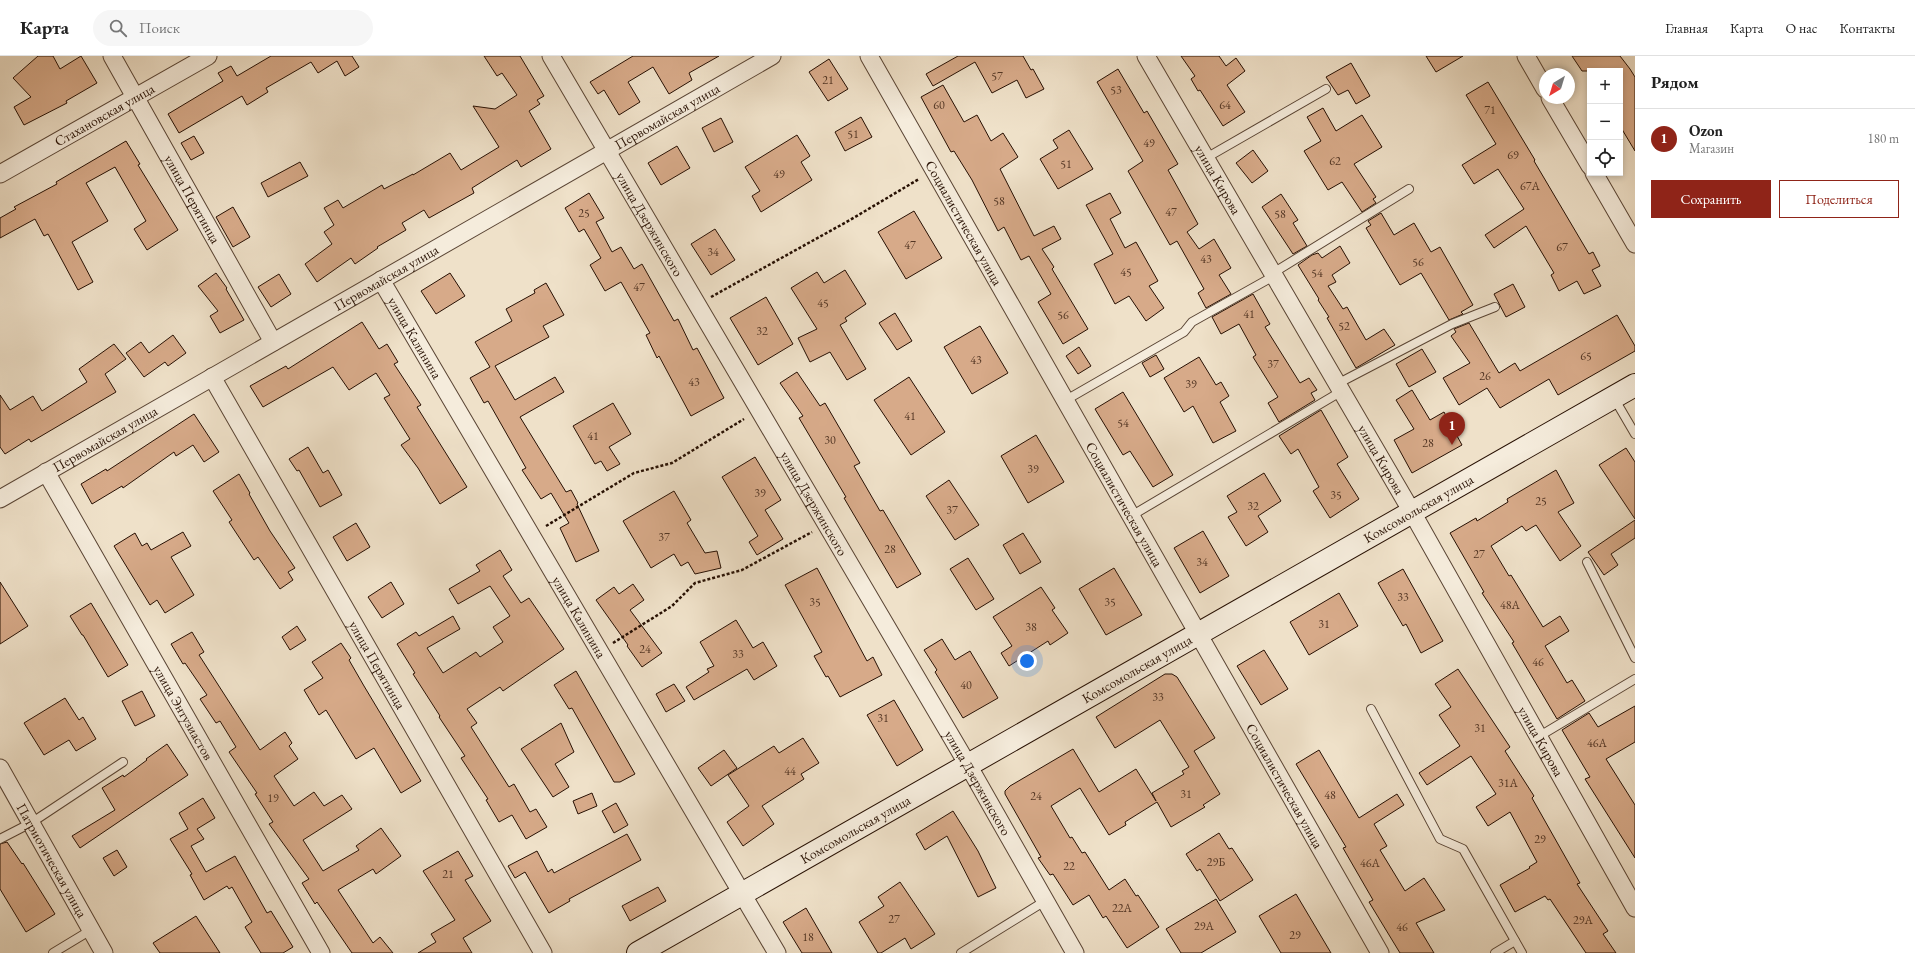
<!DOCTYPE html>
<html lang="ru">
<meta charset="utf-8">
<style>
:root{--surface:#fff;--page:#f6f6f6;--text:#222;--muted:#767676;--line:#e0e0e0;--accent:#8f2418}
body{margin:0;font-family:"EB Garamond",serif;background:var(--page);color:var(--text)}
.controls{position:absolute;right:12px;top:12px;display:grid;overflow:hidden;border-radius:0px;box-shadow:0 2px 6px #0003}
.controls button{width:36px;height:36px;display:grid;place-items:center;padding:0;border:0;border-bottom:1px solid var(--line);background:var(--surface);color:var(--text);font:20px sans-serif}
.compass{position:absolute;left:1539px;top:12px;width:36px;height:36px;border-radius:50%;background:var(--surface);box-shadow:0 2px 6px #0003;rotate:218deg}
.you{position:absolute;left:1027px;top:605px;width:14px;height:14px;margin:-10px;border:3px solid #fff;border-radius:50%;background:#1a73e8;box-shadow:0 0 0 6px #1a73e833}
.badge{display:grid;place-items:center;width:26px;height:26px;border-radius:50%;background:var(--accent);color:#fff;font-size:13px;font-weight:700}
.pin{position:absolute;translate:-50% -33px;filter:drop-shadow(0 1px 2px #0008)}
.pin::after{content:'';position:absolute;top:21px;width:14px;height:12px;background:inherit;clip-path:polygon(0 0,100% 0,50% 100%)}
.list{margin:0;padding:0;list-style:none}
h2{display:flex;justify-content:space-between;align-items:center;height:52px;margin:0;padding:0 16px;font-size:17px}
h2 small{font-size:13px;font-weight:400;color:var(--muted)}
.list li{display:grid;grid-template-columns:26px 1fr auto;gap:12px;align-items:center;box-sizing:border-box;height:60px;padding:0 16px;border-top:1px solid var(--line)}
.list b{display:block;font-size:15px;white-space:nowrap}
.list p{margin:0;font-size:13px;white-space:nowrap;color:var(--muted)}
.list em{font-size:13px;font-style:normal;color:var(--muted)}
.actions{display:flex;gap:8px;padding:12px 16px}
.actions a{flex:1;padding:9px 0;border:1px solid var(--accent);border-radius:0px;text-align:center;font-size:14px;color:var(--accent)}
.actions .main{background:var(--accent);color:#fff}
.icon{flex:none;width:22px;height:22px;fill:none;stroke:currentColor;stroke-width:2;stroke-linecap:round;stroke-linejoin:round}
.map{position:relative;flex:none;width:1635px;height:897px;overflow:hidden}
header{display:flex;align-items:center;gap:24px;box-sizing:border-box;height:56px;padding:0 20px;background:var(--surface);border-bottom:1px solid var(--line)}
header strong{font-size:19px}
nav{display:flex;gap:22px;margin-inline-start:auto;font-size:14px}
.search{width:280px;height:36px;background:var(--page);display:flex;align-items:center;gap:10px;box-sizing:border-box;padding:0 14px;border-radius:22px;color:var(--muted);font-size:15px}
main{display:flex}
aside{flex:1;background:var(--surface)}
.map>svg:first-child{display:block}
.building{fill:#d7aa89;stroke:#271003}
.lines{fill:none;stroke-linecap:round;stroke-linejoin:round}
.lane-casing{stroke:#594434;stroke-width:10}
.street-casing{stroke:#594434;stroke-width:19}
.secondary-casing{stroke:#271003;stroke-width:24}
.path{stroke:#271003;stroke-width:2.5;stroke-dasharray:3 2;stroke-linecap:butt}
.lane{stroke:#f5ecdc;stroke-width:8}
.street{stroke:#f5ecdc;stroke-width:17}
.secondary{stroke:#f5ecdc;stroke-width:22}
.labels{text-anchor:middle;dominant-baseline:central;stroke-width:3;stroke-linejoin:round;paint-order:stroke}
.number-label{font-size:12px;fill:#533624}
.street-label{font-size:14px;fill:#271003;stroke:#f5ecdc}
</style>
<header>
<strong>Карта</strong>
<div class="search"><svg class="icon" aria-label="search" viewBox="0 0 24 24"><circle cx="10" cy="10" r="6"/><path d="M15 15l6 6"/></svg>Поиск</div>
<nav><a>Главная</a><a>Карта</a><a>О нас</a><a>Контакты</a></nav>
</header>
<main>
<div class="map">
<svg width="1635" height="897" viewBox="0 0 1635 897">
<rect width="100%" height="100%" fill="#efe1c9"/>
<filter id="stains"><feTurbulence type="fractalNoise" baseFrequency=".005" numOctaves="4"/><feColorMatrix values="0 0 0 0 .2 0 0 0 0 .09 0 0 0 0 .02 0 0 0 .5 -.17"/></filter>
<radialGradient id="worn" r=".72"><stop offset=".6" stop-color="#630" stop-opacity="0"/><stop offset="1" stop-color="#630" stop-opacity=".3"/></radialGradient>
<g class="building">
<polygon points="38,0 53,0 60,13 81,0 97,27 66,45 67,47 24,69 14,51 31,41 13,22"/>
<polygon points="271,0 352,0 359,11 345,20 337,5 318,17 311,6 266,32 268,36 247,49 242,40 179,77 168,58 223,25 218,17 231,10 237,20"/>
<polygon points="484,0 520,0 544,40 537,44 540,48 529,55 551,93 521,111 517,104 472,132 474,137 429,162 424,154 402,167 406,174 377,191 378,192 355,208 351,202 317,226 305,208 332,188 324,176 334,169 324,152 338,144 343,152 382,129 384,133 413,118 413,119 450,97 461,114 499,91 473,50 495,53 517,39 502,17 497,20"/>
<polygon points="633,0 719,0 689,17 692,24 669,38 653,11 628,26 640,46 619,59 604,34 598,38 590,26"/>
<polygon points="958,0 1023,0 1031,14 1033,13 1044,33 1026,42 1017,24 992,37 975,6 933,30 926,18"/>
<polygon points="1181,0 1219,0 1226,10 1236,2 1245,15 1227,29 1245,56 1223,70 1200,34 1198,35 1191,23 1195,20"/>
<polygon points="1426,0 1463,0 1436,16"/>
<polygon points="1572,0 1620,0 1630,13 1635,21 1635,95 1620,70 1620,15 1582,15"/>
<polygon points="829,3 848,33 828,45 809,16"/>
<polygon points="1351,7 1370,40 1356,48 1348,34 1338,39 1326,21"/>
<polygon points="1118,13 1144,57 1147,55 1178,108 1168,114 1198,168 1187,176 1199,193 1214,183 1231,212 1219,219 1231,238 1206,252 1198,237 1204,233 1177,185 1170,189 1128,115 1143,105 1097,26"/>
<polygon points="1488,26 1535,104 1534,105 1589,198 1593,196 1600,210 1592,214 1601,230 1584,238 1577,225 1559,235 1551,219 1554,217 1526,170 1494,192 1485,179 1524,153 1498,113 1474,128 1462,109 1496,88 1466,39"/>
<polygon points="943,29 964,66 977,59 991,85 1003,77 1018,101 1000,113 1034,180 1054,170 1061,183 1042,193 1054,211 1052,213 1088,273 1063,288 1038,246 1051,238 1029,200 1021,204 1004,171 998,175 972,124 954,95 951,96 921,41"/>
<polygon points="1323,52 1336,75 1362,59 1382,91 1354,108 1376,141 1373,143 1376,147 1362,156 1342,126 1328,134 1304,95 1321,85 1307,61"/>
<polygon points="861,61 872,81 845,95 835,76"/>
<polygon points="721,62 733,86 714,96 702,72"/>
<polygon points="1069,74 1093,113 1058,133 1040,103 1058,92 1053,84"/>
<polygon points="797,79 810,100 801,106 812,124 761,156 752,140 760,135 745,111"/>
<polygon points="194,80 204,97 191,104 181,87"/>
<polygon points="126,85 140,108 138,109 178,174 147,194 134,173 146,165 115,111 86,127 108,165 72,186 93,226 78,234 48,178 44,180 35,163 0,182 0,162 16,153 14,151 57,128 56,126"/>
<polygon points="677,90 690,112 661,129 648,107"/>
<polygon points="1253,94 1268,115 1252,127 1236,107"/>
<polygon points="300,106 308,120 268,141 261,127"/>
<polygon points="589,137 604,162 596,166 612,196 621,191 634,213 642,208 674,265 678,263 693,294 697,292 724,342 691,360 659,300 657,302 646,279 650,277 621,226 605,235 590,209 601,202 584,173 579,176 565,152"/>
<polygon points="1110,137 1121,157 1110,163 1125,192 1136,186 1158,225 1149,230 1164,252 1146,265 1129,240 1115,248 1094,208 1113,198 1086,149"/>
<polygon points="1281,138 1298,164 1293,167 1307,190 1293,198 1262,151"/>
<polygon points="233,151 250,181 233,191 216,161"/>
<polygon points="914,155 942,202 906,223 878,176"/>
<polygon points="1381,157 1394,179 1414,167 1431,196 1440,191 1473,249 1461,256 1463,258 1449,264 1421,217 1400,229 1366,172 1371,169 1368,165"/>
<polygon points="715,173 735,204 711,219 691,188"/>
<polygon points="1340,190 1350,207 1332,219 1336,226 1328,230 1343,253 1347,251 1366,284 1384,273 1395,289 1356,312 1327,262 1329,261 1318,244 1319,243 1298,209 1312,199 1318,197 1322,202"/>
<polygon points="845,214 866,248 845,262 847,265 840,269 866,313 847,324 830,296 810,306 798,282 817,273 791,232 817,216 824,227"/>
<polygon points="216,217 227,232 226,233 244,264 220,277 210,260 218,255 198,230"/>
<polygon points="450,217 465,240 436,258 421,235"/>
<polygon points="279,218 291,238 271,251 258,231"/>
<polygon points="546,227 564,259 543,270 549,281 495,310 515,344 555,321 564,336 520,361 566,436 571,434 578,447 577,448 599,495 576,506 560,472 569,467 551,437 541,443 522,414 526,412 488,345 484,347 470,322 490,311 475,286 512,265 506,253 535,237 534,234"/>
<polygon points="1513,228 1525,251 1506,261 1494,238"/>
<polygon points="1253,238 1270,268 1265,271 1300,327 1309,322 1317,334 1311,337 1315,344 1279,366 1268,347 1278,341 1253,301 1256,299 1239,268 1221,278 1212,261"/>
<polygon points="766,241 793,288 758,309 730,262"/>
<polygon points="895,257 912,285 897,294 879,267"/>
<polygon points="1617,259 1635,290 1635,295 1558,339 1549,323 1500,352 1487,332 1459,349 1443,322 1470,307 1451,280 1456,276 1454,273 1469,267 1499,317 1515,307 1520,315"/>
<polygon points="362,266 379,293 387,288 398,306 394,308 421,349 417,351 467,431 440,448 418,412 401,389 410,383 384,342 390,339 376,317 349,334 333,311 263,351 250,330 286,310 288,313"/>
<polygon points="980,270 1008,317 972,338 944,291"/>
<polygon points="173,279 186,297 168,310 165,306 144,321 126,297 141,286 149,297"/>
<polygon points="114,288 126,303 105,318 116,336 31,386 29,383 5,398 0,391 0,339 10,354 33,340 42,355 87,326 79,313"/>
<polygon points="1079,291 1091,310 1078,318 1066,300"/>
<polygon points="1422,293 1436,316 1409,331 1396,308"/>
<polygon points="1156,299 1164,313 1150,321 1142,307"/>
<polygon points="1199,301 1216,329 1221,326 1229,340 1220,346 1236,375 1213,387 1193,350 1184,356 1164,322"/>
<polygon points="797,316 820,350 825,347 860,407 854,410 880,455 883,454 921,518 897,532 844,442 846,441 799,362 803,360 780,327"/>
<polygon points="909,321 945,376 911,399 874,344"/>
<polygon points="1412,334 1430,364 1444,356 1462,389 1412,417 1394,384 1414,373 1396,344"/>
<polygon points="1123,336 1173,419 1153,431 1130,395 1123,399 1095,353"/>
<polygon points="613,347 631,378 609,391 620,408 607,415 601,405 595,408 573,370"/>
<polygon points="1321,354 1348,401 1337,408 1359,443 1330,462 1313,435 1319,431 1298,393 1291,398 1279,380"/>
<polygon points="194,358 219,396 204,406 193,389 176,400 174,396 123,432 122,430 92,448 81,428 106,413 107,415"/>
<polygon points="1036,379 1064,426 1028,447 1001,400"/>
<polygon points="308,391 323,417 328,414 342,439 320,451 299,414 297,415 289,403"/>
<polygon points="1626,392 1635,406 1635,463 1599,409"/>
<polygon points="755,401 781,444 765,454 783,483 757,499 749,486 758,480 722,421"/>
<polygon points="1556,414 1574,447 1558,456 1581,490 1560,505 1536,469 1526,475 1522,470 1491,490 1509,520 1511,519 1543,571 1560,560 1569,575 1545,590 1567,627 1572,624 1585,645 1557,663 1512,587 1514,586 1482,537 1484,536 1450,477 1476,462 1477,465 1508,446 1507,443"/>
<polygon points="1264,417 1281,445 1258,460 1268,476 1246,490 1228,461 1237,456 1227,440"/>
<polygon points="239,418 250,437 249,438 270,475 295,512 288,516 293,524 280,533 258,501 254,504 229,466 232,464 213,435"/>
<polygon points="949,424 979,469 955,484 926,440"/>
<polygon points="674,435 691,464 687,467 705,497 717,495 721,512 695,518 688,506 681,510 674,498 651,512 623,465"/>
<polygon points="1635,464 1635,482 1611,498 1618,509 1604,519 1588,496"/>
<polygon points="356,467 370,491 347,505 333,481"/>
<polygon points="1203,475 1229,520 1200,537 1174,492"/>
<polygon points="183,476 191,490 171,501 194,539 165,557 157,544 150,549 114,490 135,477 142,490 147,487 151,494"/>
<polygon points="1023,477 1041,506 1020,518 1003,489"/>
<polygon points="500,494 512,514 503,520 521,547 529,542 564,593 503,635 500,631 467,653 477,667 471,671 509,731 514,728 530,756 536,753 547,771 526,783 512,759 499,766 486,744 488,743 461,702 465,700 439,661 440,660 413,618 415,617 397,588 416,576 419,580 453,560 460,573 427,592 443,617 476,596 480,601 503,586 493,571 510,560 490,530 458,548 449,533 480,515 476,509"/>
<polygon points="968,502 994,543 976,554 950,513"/>
<polygon points="817,512 867,605 873,601 882,619 840,641 828,620 826,621 814,600 822,596 785,529"/>
<polygon points="1114,512 1142,559 1106,579 1079,533"/>
<polygon points="1403,513 1443,585 1421,597 1406,568 1403,570 1378,527"/>
<polygon points="0,526 28,570 0,588"/>
<polygon points="391,526 404,548 382,562 368,541"/>
<polygon points="633,528 644,544 630,554 662,597 642,611 627,590 628,589 596,544 614,531 619,538"/>
<polygon points="1041,531 1055,552 1052,554 1068,577 1050,589 1048,585 1009,610 1001,597 1012,590 993,561"/>
<polygon points="1339,537 1358,570 1309,599 1290,566"/>
<polygon points="91,547 128,609 108,621 83,579 82,579 70,560"/>
<polygon points="736,564 753,592 763,586 777,610 754,624 747,613 694,644 686,631 709,616 707,613 714,610 700,586"/>
<polygon points="297,570 306,584 290,594 282,581"/>
<polygon points="192,576 204,596 199,599 260,694 285,676 292,687 289,690 298,703 274,720 294,750 314,736 324,750 342,739 352,753 303,784 323,815 359,794 356,790 381,772 401,800 376,818 373,813 338,834 373,887 380,881 393,897 352,897 317,846 315,848 302,827 309,823 269,768 273,766 255,738 257,737 229,696 236,691 220,665 216,667 200,643 207,639 185,607 183,608 171,588"/>
<polygon points="942,583 955,604 970,595 998,642 963,662 935,616 937,614 924,594"/>
<polygon points="341,587 351,602 349,604 364,630 421,725 401,737 374,692 356,703 326,654 319,659 304,634 323,622 312,606"/>
<polygon points="1264,594 1288,633 1261,649 1237,610"/>
<polygon points="1458,613 1510,691 1505,695 1534,740 1532,742 1580,827 1577,828 1608,875 1603,878 1616,897 1586,897 1550,843 1548,844 1545,840 1515,856 1500,829 1530,812 1529,811 1537,806 1510,756 1488,770 1476,751 1496,738 1471,700 1427,729 1419,717 1460,690 1439,659 1451,651 1435,628"/>
<polygon points="576,615 635,718 620,726 614,726 572,652 569,653 554,629"/>
<polygon points="1165,618 1172,618 1177,621 1215,682 1194,695 1220,738 1203,749 1205,751 1171,771 1157,746 1125,766 1126,769 1109,779 1080,732 1051,750 1070,782 1072,781 1082,797 1085,796 1109,834 1125,823 1136,840 1138,839 1159,871 1127,892 1106,860 1103,862 1089,839 1073,849 1053,818 1050,819 1038,802 1041,801 1005,738 1005,735 1010,730 1073,693 1099,736 1136,713 1156,745 1152,737 1184,718 1182,715 1189,711 1160,664 1115,692 1096,661"/>
<polygon points="674,628 685,645 666,656 656,638"/>
<polygon points="142,635 155,660 135,670 122,645"/>
<polygon points="65,642 79,664 83,661 96,683 76,695 69,684 44,699 24,667"/>
<polygon points="894,644 923,694 897,710 867,659"/>
<polygon points="1635,650 1635,686 1606,703 1635,749 1635,802 1585,723 1590,721 1562,674 1589,657 1598,671"/>
<polygon points="561,667 574,696 555,708 569,731 553,741 521,693"/>
<polygon points="803,682 819,707 801,718 804,723 762,750 774,768 743,790 727,766 749,750 728,719 774,690 779,697"/>
<polygon points="167,688 188,719 80,792 72,780 115,754 102,732 123,719 124,721 147,704 146,703"/>
<polygon points="724,694 737,712 711,730 698,712"/>
<polygon points="1319,694 1359,762 1397,738 1404,749 1374,768 1387,790 1380,794 1405,835 1424,822 1445,854 1416,867 1434,897 1400,897 1369,846 1373,844 1343,792 1346,791 1296,708"/>
<polygon points="592,737 597,750 578,758 573,745"/>
<polygon points="203,742 215,762 197,773 204,783 191,790 206,816 235,800 267,857 271,855 293,891 283,897 261,897 245,871 252,866 232,831 229,833 227,830 204,844 190,819 192,818 170,783 188,773 179,757"/>
<polygon points="616,747 628,769 614,777 602,755"/>
<polygon points="953,755 978,795 996,832 978,841 947,780 925,794 916,778"/>
<polygon points="1219,777 1229,793 1232,792 1253,824 1220,845 1200,813 1197,815 1186,798"/>
<polygon points="627,778 641,804 569,843 570,845 549,857 525,816 515,822 508,810 537,795 548,816 552,813 554,817"/>
<polygon points="7,786 22,808 23,807 55,858 26,876 0,833 0,788"/>
<polygon points="117,794 127,811 114,820 103,802"/>
<polygon points="458,795 473,820 465,824 491,865 463,882 472,897 418,897 436,886 431,878 455,864 423,815"/>
<polygon points="900,826 935,878 911,893 905,882 881,897 878,897 859,866 884,850 878,841"/>
<polygon points="658,831 666,845 630,865 622,850"/>
<polygon points="1296,838 1331,897 1281,897 1259,860"/>
<polygon points="1216,843 1236,876 1201,897 1181,897 1166,873"/>
<polygon points="806,852 832,897 802,897 783,866"/>
<polygon points="196,860 220,897 160,897 153,887"/>
</g>
<g class="lines">
<defs>
<g id="lane">
<polyline points="1206,102 1326,33"/>
<polyline points="1273,217 1409,133"/>
<polyline points="1337,328 1452,268 1495,251"/>
<polyline points="1614,342 1635,378"/>
<polyline points="1066,344 1184,276 1192,266 1274,220"/>
<polyline points="1131,460 1342,335"/>
<polyline points="1587,506 1635,602"/>
<polyline points="1371,653 1440,783 1463,793 1522,897"/>
<polyline points="1538,681 1635,623"/>
<polyline points="0,783 31,767 123,706"/>
<polyline points="53,897 91,874"/>
<polyline points="961,897 1045,845"/>
<polyline points="1495,897 1515,885"/>
</g>
<g id="street">
<path id="s1" d="M112 0 273 286"/>
<path id="s2" d="M551 0 968 709 1075 897"/>
<path id="s3" d="M869 0 1380 897"/>
<path id="s4" d="M1146 0 1412 456 1635 852"/>
<polyline points="1526,0 1545,33"/>
<polyline points="1550,42 1590,110"/>
<polyline points="1594,117 1635,188"/>
<path id="s5" d="M0 118 208 0"/>
<path id="s6" d="M381 224 777 897"/>
<path id="s7" d="M212 321 543 897"/>
<path id="s8" d="M46 416 321 897"/>
<path id="s9" d="M0 443 772 0"/>
<path id="s10" d="M0 712 104 897"/>
</g>
<g id="secondary">
<path id="s11" d="M638 897 1635 329"/>
</g>
</defs>
<use href="#lane" class="lane-casing"/>
<use href="#street" class="street-casing"/>
<use href="#secondary" class="secondary-casing"/>
<g class="path">
<polyline points="711,241 850,164 919,123"/>
<polyline points="546,470 634,417 672,407 744,363"/>
<polyline points="613,587 672,550 695,527 742,514 812,476"/>
</g>
<use href="#lane" class="lane"/>
<use href="#street" class="street"/>
<use href="#secondary" class="secondary"/>
</g>
<g class="labels">
<g class="number-label">
<text x="997" y="20">57</text>
<text x="828" y="24">21</text>
<text x="1116" y="34">53</text>
<text x="939" y="49">60</text>
<text x="1225" y="49">64</text>
<text x="1490" y="54">71</text>
<text x="853" y="78">51</text>
<text x="1149" y="87">49</text>
<text x="1513" y="99">69</text>
<text x="1335" y="105">62</text>
<text x="1066" y="108">51</text>
<text x="779" y="118">49</text>
<text x="1530" y="130">67А</text>
<text x="999" y="145">58</text>
<text x="1171" y="156">47</text>
<text x="584" y="157">25</text>
<text x="1280" y="158">58</text>
<text x="910" y="189">47</text>
<text x="1562" y="191">67</text>
<text x="713" y="196">34</text>
<text x="1206" y="203">43</text>
<text x="1418" y="206">56</text>
<text x="1126" y="216">45</text>
<text x="1317" y="217">54</text>
<text x="639" y="231">47</text>
<text x="823" y="247">45</text>
<text x="1249" y="258">41</text>
<text x="1063" y="259">56</text>
<text x="1344" y="270">52</text>
<text x="762" y="275">32</text>
<text x="1586" y="300">65</text>
<text x="976" y="304">43</text>
<text x="1273" y="308">37</text>
<text x="1485" y="320">26</text>
<text x="694" y="326">43</text>
<text x="1191" y="328">39</text>
<text x="910" y="360">41</text>
<text x="1123" y="367">54</text>
<text x="593" y="380">41</text>
<text x="830" y="384">30</text>
<text x="1428" y="387">28</text>
<text x="1033" y="413">39</text>
<text x="760" y="437">39</text>
<text x="1336" y="439">35</text>
<text x="1541" y="445">25</text>
<text x="1253" y="450">32</text>
<text x="952" y="454">37</text>
<text x="664" y="481">37</text>
<text x="890" y="493">28</text>
<text x="1479" y="498">27</text>
<text x="1202" y="506">34</text>
<text x="1403" y="541">33</text>
<text x="815" y="546">35</text>
<text x="1110" y="546">35</text>
<text x="1510" y="549">48А</text>
<text x="1324" y="568">31</text>
<text x="1031" y="571">38</text>
<text x="645" y="593">24</text>
<text x="738" y="598">33</text>
<text x="1538" y="606">46</text>
<text x="966" y="629">40</text>
<text x="1158" y="641">33</text>
<text x="883" y="662">31</text>
<text x="1480" y="672">31</text>
<text x="1597" y="687">46А</text>
<text x="790" y="715">44</text>
<text x="1508" y="727">31А</text>
<text x="1186" y="738">31</text>
<text x="1330" y="739">48</text>
<text x="1036" y="740">24</text>
<text x="273" y="742">19</text>
<text x="1540" y="783">29</text>
<text x="1216" y="806">29Б</text>
<text x="1370" y="807">46А</text>
<text x="1069" y="810">22</text>
<text x="448" y="818">21</text>
<text x="1122" y="852">22А</text>
<text x="894" y="863">27</text>
<text x="1583" y="864">29А</text>
<text x="1204" y="870">29А</text>
<text x="1402" y="871">46</text>
<text x="1295" y="879">29</text>
<text x="808" y="881">18</text>
</g>
<g class="street-label">
<text stroke="none"><textPath href="#s5" startOffset="120">Стахановская улица</textPath></text>
<text stroke="none"><textPath href="#s9" startOffset="769">Первомайская улица</textPath></text>
<text stroke="none"><textPath href="#s4" startOffset="143">улица Кирова</textPath></text>
<text stroke="none"><textPath href="#s1" startOffset="164">улица Перятинца</textPath></text>
<text stroke="none"><textPath href="#s3" startOffset="192">Социалистическая улица</textPath></text>
<text stroke="none"><textPath href="#s2" startOffset="195">улица Дзержинского</textPath></text>
<text stroke="none"><textPath href="#s9" startOffset="445">Первомайская улица</textPath></text>
<text stroke="none"><textPath href="#s6" startOffset="67">улица Калинина</textPath></text>
<text stroke="none"><textPath href="#s9" startOffset="121">Первомайская улица</textPath></text>
<text stroke="none"><textPath href="#s4" startOffset="467">улица Кирова</textPath></text>
<text stroke="none"><textPath href="#s2" startOffset="519">улица Дзержинского</textPath></text>
<text stroke="none"><textPath href="#s3" startOffset="516">Социалистическая улица</textPath></text>
<text stroke="none"><textPath href="#s11" startOffset="898">Комсомольская улица</textPath></text>
<text stroke="none"><textPath href="#s6" startOffset="391">улица Калинина</textPath></text>
<text stroke="none"><textPath href="#s7" startOffset="332">улица Перятинца</textPath></text>
<text stroke="none"><textPath href="#s11" startOffset="574">Комсомольская улица</textPath></text>
<text stroke="none"><textPath href="#s8" startOffset="277">улица Энтузиастов</textPath></text>
<text stroke="none"><textPath href="#s4" startOffset="791">улица Кирова</textPath></text>
<text stroke="none"><textPath href="#s2" startOffset="843">улица Дзержинского</textPath></text>
<text stroke="none"><textPath href="#s3" startOffset="840">Социалистическая улица</textPath></text>
<text stroke="none"><textPath href="#s11" startOffset="250">Комсомольская улица</textPath></text>
<text stroke="none"><textPath href="#s10" startOffset="106">Патриотическая улица</textPath></text>
</g>
</g>
<rect width="100%" height="100%" filter="url(#stains)"/>
<rect width="100%" height="100%" fill="url(#worn)"/>
</svg>
<div class="controls">
<button>+</button>
<button>−</button>
<button><svg class="icon" aria-label="locate" viewBox="0 0 24 24"><circle cx="12" cy="12" r="6"/><path d="M12 2v4M12 18v4M2 12h4M18 12h4"/></svg></button>
</div>
<svg class="compass" viewBox="-18 -18 36 36"><path d="M0-13l5 13h-10z" fill="#e53935"/><path d="M0 13l5-13h-10z" fill="#767676"/></svg>
<div class="you"></div>
<div class="pin badge" style="left:1452px;top:389px">1</div>
</div>
<aside>
<h2>Рядом<small></small></h2>
<ul class="list">
<li><span class="badge">1</span><div><b>Ozon</b><p>Магазин</p></div><em>180 m</em></li>
</ul>
<div class="actions"><a class="main">Сохранить</a><a>Поделиться</a></div>
</aside>
</main>
